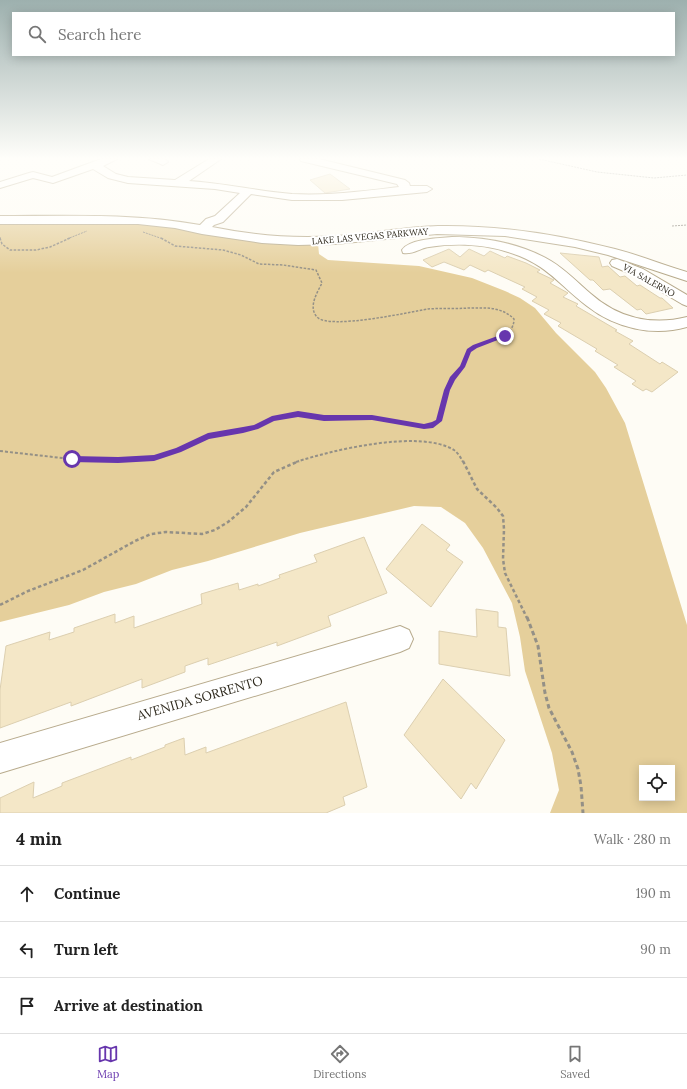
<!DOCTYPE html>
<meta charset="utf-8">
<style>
:root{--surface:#fff;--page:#f6f6f6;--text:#222;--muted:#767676;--line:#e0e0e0;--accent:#6736ad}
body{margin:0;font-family:Lora,serif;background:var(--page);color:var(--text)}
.controls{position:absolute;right:12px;bottom:12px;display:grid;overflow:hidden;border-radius:0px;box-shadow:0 2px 10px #0003}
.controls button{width:36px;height:36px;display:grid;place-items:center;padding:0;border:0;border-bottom:1px solid var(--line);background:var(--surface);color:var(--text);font:20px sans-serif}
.stop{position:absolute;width:12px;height:12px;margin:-9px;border:3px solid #6736ad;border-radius:50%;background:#fff}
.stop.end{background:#6736ad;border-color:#fff;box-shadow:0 1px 4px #0008}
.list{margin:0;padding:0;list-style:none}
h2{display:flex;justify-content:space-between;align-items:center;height:52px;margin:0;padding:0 16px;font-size:17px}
h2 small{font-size:13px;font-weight:400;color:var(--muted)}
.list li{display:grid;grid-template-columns:26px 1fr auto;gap:12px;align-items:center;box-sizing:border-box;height:56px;padding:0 16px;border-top:1px solid var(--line)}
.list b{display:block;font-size:15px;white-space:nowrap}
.list em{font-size:13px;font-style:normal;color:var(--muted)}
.icon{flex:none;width:22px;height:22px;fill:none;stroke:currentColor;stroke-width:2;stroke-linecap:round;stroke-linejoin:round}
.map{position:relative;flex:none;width:687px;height:813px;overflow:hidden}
.search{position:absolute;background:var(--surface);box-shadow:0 2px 10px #0003;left:12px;right:12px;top:12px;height:44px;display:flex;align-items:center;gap:10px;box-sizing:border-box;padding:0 14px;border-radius:0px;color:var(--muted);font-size:15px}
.sheet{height:220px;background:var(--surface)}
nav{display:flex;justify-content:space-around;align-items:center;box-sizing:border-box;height:56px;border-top:1px solid var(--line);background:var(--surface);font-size:11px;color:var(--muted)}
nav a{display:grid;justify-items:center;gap:2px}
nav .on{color:var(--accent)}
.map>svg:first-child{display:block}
.green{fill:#e5cf9b;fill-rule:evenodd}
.building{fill:#f4e7c7;stroke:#dccfb0}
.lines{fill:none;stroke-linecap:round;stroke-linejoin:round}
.minor-casing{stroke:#b8ab8d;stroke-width:2}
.path-far4{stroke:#949086;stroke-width:1;stroke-dasharray:2 1;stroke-linecap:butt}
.path-far3{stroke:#949086;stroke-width:1.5;stroke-dasharray:2.5 1.5;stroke-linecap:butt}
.path-far2{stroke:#949086;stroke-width:2;stroke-dasharray:3 2;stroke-linecap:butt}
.path-far1{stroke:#949086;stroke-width:2.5;stroke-dasharray:3.5 2.5;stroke-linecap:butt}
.path{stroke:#949086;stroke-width:3;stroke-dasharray:4.5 3;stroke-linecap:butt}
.minor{fill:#fff;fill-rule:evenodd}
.route{fill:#6736ad}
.labels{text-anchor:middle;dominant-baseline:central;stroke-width:4;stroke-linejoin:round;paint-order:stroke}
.far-street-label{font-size:9px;fill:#2d281c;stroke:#fff}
.near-street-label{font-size:13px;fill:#2d281c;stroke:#fff}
</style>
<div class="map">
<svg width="687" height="813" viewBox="0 0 687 813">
<rect width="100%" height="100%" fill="#fefcf5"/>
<path class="green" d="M0 222 136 223 318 244 319 254 328 260 419 266 472 278 505 291 520 298 535 308 556 333 595 372 606 388 625 423 687 625V813H550L559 790 552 753 525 671 520 637 512 603 483 548 465 523 441 507 414 506 300 533 208 561 172 570 136 584 104 592 69 605 0 622ZM642 768H672V798H642Z"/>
<g class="building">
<polygon points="330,174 350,189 325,193 310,180"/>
<polygon points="449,249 460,257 469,249 484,256 490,251 505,258 507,256 526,263 540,270 537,272 554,280 550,283 568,293 563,297 578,304 576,306 617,330 615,331 633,341 629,344 660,364 662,362 678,372 652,392 646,389 643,391 632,384 636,381 614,367 618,365 595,351 597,349 558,326 561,323 544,314 549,310 532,301 537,297 522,289 525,287 488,270 485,272 470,265 464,270 444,262 432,267 423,260"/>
<polygon points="560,253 599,257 602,267 608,266 620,277 625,276 637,286 640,285 660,298 662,298 673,308 646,314 641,309 637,310 610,289 603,290 593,280 590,280"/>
<polygon points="422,524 450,545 446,550 463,562 431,607 386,569"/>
<polygon points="364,537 387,593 328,616 331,626 277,646 277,642 208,665 208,658 185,666 185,672 142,688 142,679 71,706 71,702 0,728 0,690 6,646 50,632 49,640 74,632 74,628 115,614 115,623 134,616 134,628 202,604 201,594 238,583 239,590 258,584 258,586 280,578 279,575 317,562 314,555"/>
<polygon points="476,609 498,612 498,627 506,628 510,676 439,664 439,631 477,637"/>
<polygon points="443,679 505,740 476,789 471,783 461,799 404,735"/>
<polygon points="346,702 367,787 343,797 345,805 326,813 0,813 0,798 34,782 33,798 62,786 62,783 131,757 131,760 165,747 165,745 184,738 185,755 206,747 206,753"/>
</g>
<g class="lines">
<defs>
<g id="minor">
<path d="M101 159H117L103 166 116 174 128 177 175 180 209 159H221L189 181C223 183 257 191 292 194 328 196 364 191 399 187L397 184 301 161 300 159H319L405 180 409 183 410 186H427L432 189 427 192 342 200H292L251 194 223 222 214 225 212 227C252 235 294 239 335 236 369 234 404 227 438 226 498 225 557 234 615 249 639 255 663 265 687 272V281L608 255 575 247 505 236 437 234 335 244 298 245 262 243 202 234 175 228 138 224H0V216C67 216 134 213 200 225L206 219 215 216 240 193 215 189 128 183 108 178 93 169 53 183 33 178 0 188V182L29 173 33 172 52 177Z"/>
<polygon points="149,159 165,159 168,162 163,165"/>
<path d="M452 237C486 237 522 244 551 261 566 270 578 283 591 294 618 318 652 326 687 317V327C653 337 615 328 587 306 557 283 547 264 508 252 483 244 455 243 429 247 420 248 413 255 403 253L402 250C409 239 439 238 452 237Z"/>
<polygon points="617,259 643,269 687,295 687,306 682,304 633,275 612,266 610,263 612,260"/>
<polygon points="400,626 409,630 413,639 409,648 400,652 0,773 0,743"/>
</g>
</defs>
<use href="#minor" class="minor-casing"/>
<g class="path-far4">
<polyline points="539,159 597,172 654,178 687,175"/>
<polyline points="672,226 687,225"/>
<polyline points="143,232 163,239"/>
<polyline points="0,237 0,239"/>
<polyline points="67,239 87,231"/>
</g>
<g class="path-far3">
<polyline points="0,238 2,244 10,250 36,250 50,247 70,238"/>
<path d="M161 238 175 246 223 250 241 255 259 264 283 265 316 270 322 283C317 293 308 307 317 317 329 330 410 312 428 309 441 308 455 309 468 308 485 308 501 306 514 319 514 328 508 335 500 338"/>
</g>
<g class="path-far2">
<polyline points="0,451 71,459 118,460 154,458 178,450 208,436 256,427 272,418 298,414 324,418 372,417 424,427 433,425 439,421 447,390 452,379 462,367 469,351 475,346 503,337"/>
<path d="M296 462C332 450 420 429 454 450 458 453 461 458 463 462"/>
</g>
<g class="path-far1">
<polyline points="463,461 477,489 497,508 503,516 504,529 503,559 505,573 527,618"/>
<polyline points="0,605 28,591 83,570 135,541 151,534 166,532 202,534 215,530 228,522 246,507 274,472 299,461"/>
</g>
<polyline class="path" points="527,617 538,646 545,693 549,708 572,752 578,769 581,786 583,813"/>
<use href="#minor" class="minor"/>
</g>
<linearGradient id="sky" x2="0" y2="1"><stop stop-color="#9db0ae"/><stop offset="0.58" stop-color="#fffefa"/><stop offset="1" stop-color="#fffefa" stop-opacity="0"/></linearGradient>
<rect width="687" height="273" fill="url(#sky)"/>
<polygon class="route" points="503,334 508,336 477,348 471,352 465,367 455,380 450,390 442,421 433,428 424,429 372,420 324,421 298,417 274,421 258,429 243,433 209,439 181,452 154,461 118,463 72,462 68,459 72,456 118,457 154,455 176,448 208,433 243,427 254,425 272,416 298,411 324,415 372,415 424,424 432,422 436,420 444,390 450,377 460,366 467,349 473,345"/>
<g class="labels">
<g class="far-street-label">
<text transform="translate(370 236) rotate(-5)">LAKE LAS VEGAS PARKWAY</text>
<text transform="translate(649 280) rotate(29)">VIA SALERNO</text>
</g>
<g class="near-street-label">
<text transform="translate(200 698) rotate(-16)">AVENIDA SORRENTO</text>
</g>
</g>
</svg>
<div class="controls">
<button><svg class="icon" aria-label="locate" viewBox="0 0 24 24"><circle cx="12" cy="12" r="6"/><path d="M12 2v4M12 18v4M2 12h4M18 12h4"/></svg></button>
</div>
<div class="stop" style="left:72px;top:459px"></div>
<div class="stop end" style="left:505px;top:336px"></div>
<div class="search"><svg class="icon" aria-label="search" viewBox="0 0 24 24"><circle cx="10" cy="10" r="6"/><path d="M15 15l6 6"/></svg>Search here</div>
</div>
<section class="sheet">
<h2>4 min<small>Walk · 280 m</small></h2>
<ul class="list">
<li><svg class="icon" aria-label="ahead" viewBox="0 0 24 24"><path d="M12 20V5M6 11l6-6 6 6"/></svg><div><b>Continue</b></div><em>190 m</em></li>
<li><svg class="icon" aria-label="left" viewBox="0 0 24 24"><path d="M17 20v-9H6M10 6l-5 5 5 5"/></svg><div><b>Turn left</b></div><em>90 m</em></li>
<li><svg class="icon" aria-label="arrive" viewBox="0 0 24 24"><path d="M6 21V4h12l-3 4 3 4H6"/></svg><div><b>Arrive at destination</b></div></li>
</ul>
</section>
<nav>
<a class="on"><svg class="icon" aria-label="map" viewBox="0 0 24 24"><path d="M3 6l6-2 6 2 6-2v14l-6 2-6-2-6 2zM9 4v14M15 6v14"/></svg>Map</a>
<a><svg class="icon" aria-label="directions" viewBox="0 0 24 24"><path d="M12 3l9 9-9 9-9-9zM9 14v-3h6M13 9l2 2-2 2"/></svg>Directions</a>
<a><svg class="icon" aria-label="saved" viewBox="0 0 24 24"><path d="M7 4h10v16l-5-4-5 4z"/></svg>Saved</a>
</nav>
